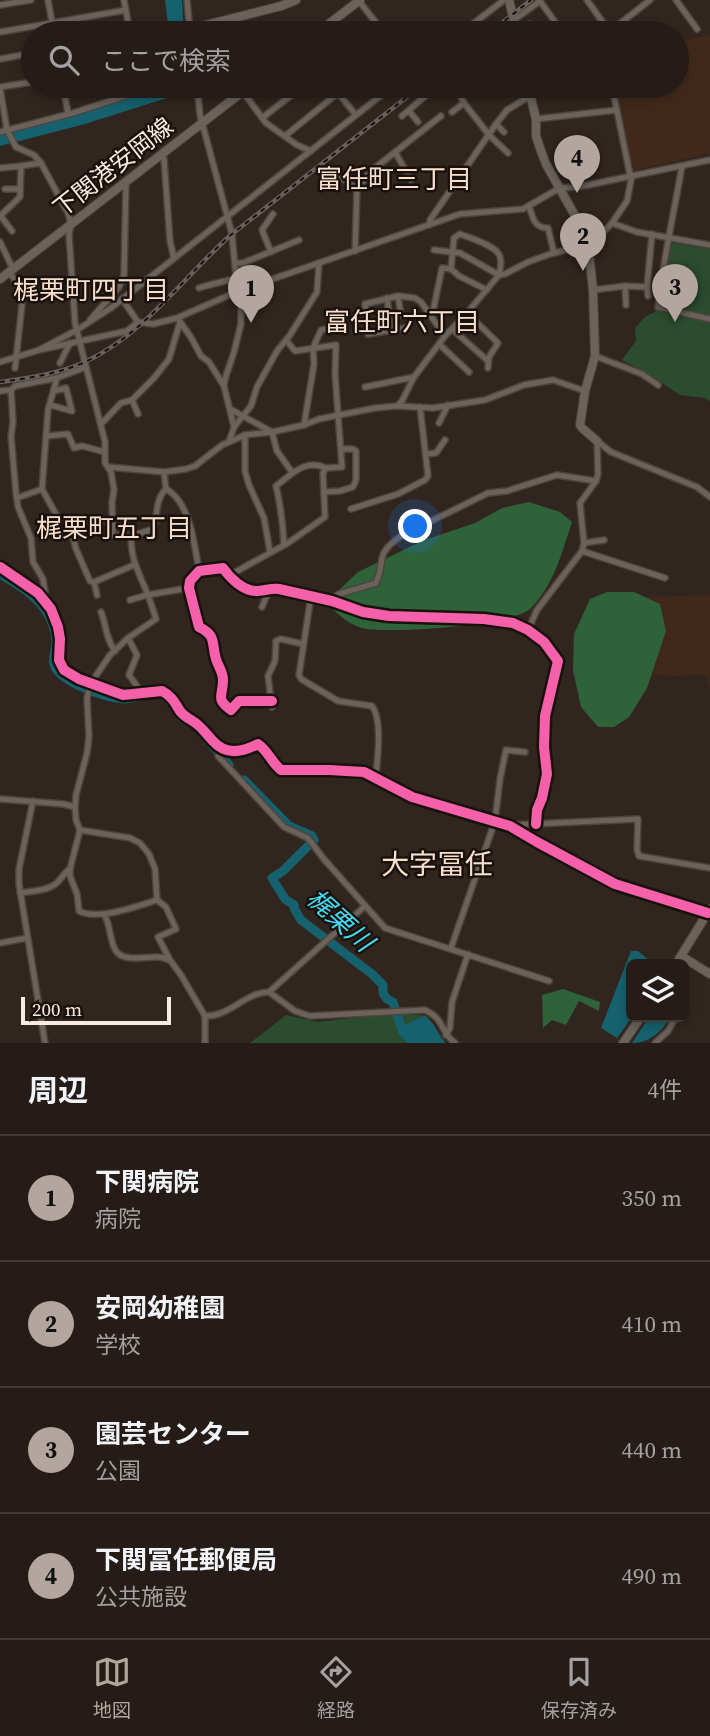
<!DOCTYPE html>
<html lang="ja">
<meta charset="utf-8">
<style>
:root{--surface:#251c17;--page:#312924;--text:#f1f3f6;--muted:#a3a1a1;--line:#423a36;--accent:#b2a69e}
body{margin:0;font-family:"Source Serif 4","Noto Sans JP",serif;background:var(--page);color:var(--text)}
.controls{position:absolute;right:21px;bottom:21px;display:grid;overflow:hidden;border-radius:10px;box-shadow:0 4px 10px #0003}
.controls button{width:63px;height:63px;display:grid;place-items:center;padding:0;border:0;border-bottom:2px solid var(--line);background:var(--surface);color:var(--text);font:35px sans-serif}
.scale{position:absolute;left:21px;bottom:18px;width:150px;box-sizing:border-box;padding-left:7px;border:4px solid #f8ebe2;border-top:0;font-size:19px;line-height:24px;white-space:nowrap;color:#f8ebe2;-webkit-text-stroke:5px #19110b;paint-order:stroke}
.you{position:absolute;left:416px;top:527px;width:24px;height:24px;margin:-18px;border:5px solid #fff;border-radius:50%;background:#1a73e8;box-shadow:0 0 0 10px #1a73e833}
.badge{display:grid;place-items:center;width:46px;height:46px;border-radius:50%;background:var(--accent);color:#111;font-size:23px;font-weight:700}
.pin{position:absolute;translate:-50% -58px;filter:drop-shadow(0 2px 4px #0008)}
.pin::after{content:'';position:absolute;top:37px;width:24px;height:21px;background:inherit;clip-path:polygon(0 0,100% 0,50% 100%)}
.list{margin:0;padding:0;list-style:none}
h2{display:flex;justify-content:space-between;align-items:center;height:91px;margin:0;padding:0 28px;font-size:30px}
h2 small{font-size:23px;font-weight:400;color:var(--muted)}
.list li{display:grid;grid-template-columns:46px 1fr auto;gap:21px;align-items:center;box-sizing:border-box;height:126px;padding:0 28px;border-top:2px solid var(--line)}
.list b{display:block;font-size:26px;white-space:nowrap}
.list p{margin:0;font-size:23px;white-space:nowrap;color:var(--muted)}
.list em{font-size:23px;font-style:normal;color:var(--muted)}
.icon{flex:none;width:38px;height:38px;fill:none;stroke:currentColor;stroke-width:2;stroke-linecap:round;stroke-linejoin:round}
.map{position:relative;flex:none;width:710px;height:1043px;overflow:hidden}
.search{position:absolute;background:var(--surface);box-shadow:0 4px 10px #0003;left:21px;right:21px;top:21px;height:77px;display:flex;align-items:center;gap:18px;box-sizing:border-box;padding:0 24px;border-radius:38px;color:var(--muted);font-size:26px}
.sheet{height:595px;background:var(--surface)}
nav{display:flex;justify-content:space-around;align-items:center;box-sizing:border-box;height:98px;border-top:2px solid var(--line);background:var(--surface);font-size:19px;color:var(--muted)}
nav a{display:grid;justify-items:center;gap:4px}
nav .on{color:var(--accent)}
.map>svg:first-child{display:block}
.built{fill:#41291a}
.green{fill:#2b4c2f}
.forest{fill:#2e6239}
.water{fill:#15626e}
.lines{fill:none;stroke-linecap:round;stroke-linejoin:round}
.river{stroke:#15626e;stroke-width:9}
.street-casing{stroke:#4d443e;stroke-width:8}
.secondary-casing{stroke:#4d443e;stroke-width:10}
.street{stroke:#6a625b;stroke-width:5}
.secondary{stroke:#6a625b;stroke-width:8}
.rail-casing{stroke:#68605a;stroke-width:4.5}
.rail{stroke:#19110b;stroke-width:2;stroke-dasharray:5;stroke-linecap:butt}
.cycleway-casing{stroke:#19110b;stroke-width:15}
.cycleway{stroke:#f560ab;stroke-width:10}
.labels{text-anchor:middle;dominant-baseline:central;stroke-width:5;stroke-linejoin:round;paint-order:stroke}
.street-label{font-size:24px;fill:#f8ebe2;stroke:#19110b}
.neighbourhood-label{font-size:26px;fill:#f8decd;stroke:#19110b}
.water-label{font-size:26px;font-style:italic;fill:#44dcf4;stroke:#19110b}
.quarter-label{font-size:28px;fill:#f8decd;stroke:#19110b}
</style>
<div class="map">
<svg width="710" height="1043" viewBox="0 0 710 1043">
<rect width="100%" height="100%" fill="#31261f"/>
<g class="built">
<polygon points="710,35 710,153 632,171 615,86 677,86 677,42"/>
<polygon points="710,595 710,689 707,678 703,674 680,676 642,674 647,597"/>
</g>
<g class="green">
<polygon points="672,243 710,249 710,401 705,398 680,395 647,373 622,360 636,341 635,328 645,317 656,311 662,305 664,282"/>
<polygon points="395,1013 427,1016 446,1043 250,1043 286,1015 318,1022"/>
</g>
<g class="forest">
<path d="M529 502 560 512 572 522C562 552 554 585 531 608 514 626 394 633 367 629 353 627 341 618 331 607L337 592 358 572 422 541 475 523 502 508Z"/>
<polygon points="607,592 634,592 660,604 666,631 647,688 629,717 614,727 598,727 581,707 573,670 574,634 590,599"/>
<polygon points="563,989 600,1002 599,1011 579,1001 566,1025 552,1020 543,1028 542,995"/>
</g>
<g class="water">
<polygon points="165,0 182,0 184,33 169,33"/>
<polygon points="159,86 183,86 173,96 85,124 0,146 0,134 137,95"/>
<polygon points="631,951 638,951 654,964 631,964 632,1017 617,1038 601,1028"/>
<path d="M424 1016C438 1025 435 1032 445 1043H407L398 1033V1028Z"/>
<path d="M649 1017H670C662 1032 649 1043 632 1043Z"/>
</g>
<g class="lines">
<g class="river">
<path d="M0 574C19 585 38 596 49 616 53 624 56 634 56 642 56 650 52 656 54 664 58 682 107 698 124 699 132 699 139 696 146 695 151 694 157 694 162 694L173 704 181 717 197 727 229 765"/>
<polyline points="244,780 289,826 312,836 314,840 283,871 272,878 285,899 294,905 295,910 301,920 372,974 383,985 383,993 387,999 393,1002 401,1027"/>
</g>
<defs>
<g id="street">
<polyline points="48,0 54,33"/>
<polyline points="124,0 130,33"/>
<polyline points="187,0 190,33"/>
<polyline points="587,0 609,31"/>
<polyline points="676,0 697,29"/>
<polyline points="359,1 384,33"/>
<polyline points="0,5 31,0"/>
<polyline points="514,20 540,1 563,33"/>
<polyline points="530,24 536,33"/>
<polyline points="0,32 126,10"/>
<polyline points="461,33 504,0"/>
<polyline points="608,33 650,0"/>
<polyline points="0,59 33,53"/>
<polyline points="63,86 68,113"/>
<polyline points="197,86 200,115 232,234 236,278 241,290 241,324 234,352 225,379 224,386"/>
<polyline points="456,86 464,103 489,135 508,153"/>
<polyline points="612,86 630,175"/>
<polyline points="0,87 33,82"/>
<path d="M0 88 7 130 16 147 34 155 41 163 68 213 71 224 69 235 75 323 105 442V463L111 472 114 490 112 502 113 535 131 536 153 529C158 515 155 499 166 489L164 472"/>
<polyline points="243,92 266,123 297,145 311,151"/>
<polyline points="459,92 469,86"/>
<polyline points="529,92 543,86"/>
<polyline points="338,93 356,115"/>
<polyline points="409,111 418,122"/>
<polyline points="452,112 464,103"/>
<polyline points="402,116 437,86"/>
<polyline points="262,118 303,86"/>
<polyline points="536,119 617,110"/>
<polyline points="496,124 504,132"/>
<polyline points="0,132 73,113 153,87"/>
<polyline points="285,136 338,93 345,86"/>
<polyline points="395,152 411,180"/>
<polyline points="161,155 164,159 170,241 174,258"/>
<path d="M682 166C674 213 663 260 658 307L710 319"/>
<polyline points="0,168 21,166 41,163"/>
<polyline points="335,173 357,189"/>
<polyline points="5,189 20,189"/>
<path d="M529 206C533 218 534 228 548 228L554 253"/>
<polyline points="0,215 12,231"/>
<polyline points="0,216 20,197 21,166"/>
<polyline points="612,223 637,232 710,245"/>
<polyline points="429,225 430,220 496,124 507,110 530,96"/>
<polyline points="0,242 13,269"/>
<path d="M434 250 460 253 499 275C500 270 502 262 500 257 498 246 470 238 460 234L454 238 451 269 459 276 487 290"/>
<polyline points="355,251 357,189 371,171 441,116"/>
<polyline points="271,252 262,230 273,214"/>
<polyline points="235,263 243,263 299,240"/>
<polyline points="9,272 18,284 22,305 15,368"/>
<polyline points="625,286 626,305"/>
<path d="M199 288C211 284 223 282 236 278"/>
<polyline points="593,290 625,286 647,287"/>
<polyline points="398,296 401,315"/>
<polyline points="648,296 647,287 652,234"/>
<polyline points="387,298 391,330"/>
<polyline points="122,299 138,322"/>
<polyline points="467,313 498,343 489,357 488,368"/>
<polyline points="338,316 338,327"/>
<polyline points="432,316 442,268 451,269"/>
<polyline points="90,320 119,287 124,275 126,183"/>
<polyline points="179,320 192,339 201,356 209,362 224,386 234,427"/>
<polyline points="367,321 365,304 398,296 415,298 421,302 445,336"/>
<polyline points="452,329 488,361"/>
<polyline points="368,334 405,328"/>
<polyline points="286,340 295,351 336,345 335,374 342,467 326,468"/>
<polyline points="439,344 469,372"/>
<polyline points="39,350 127,331 138,322 153,324 177,318 241,290 460,214 523,209 560,188 578,187 710,160"/>
<polyline points="595,356 642,374 658,385"/>
<polyline points="0,362 39,350 77,330 111,308 393,86"/>
<polyline points="60,363 70,343"/>
<path d="M57 378 48 410 42 489 58 518C74 523 95 520 112 521"/>
<polyline points="365,387 414,377"/>
<polyline points="11,390 13,422 11,436 16,493 18,507 31,538 33,562 43,579 45,592 44,598"/>
<polyline points="0,391 11,390 15,386 57,378 86,367"/>
<polyline points="132,400 138,414"/>
<polyline points="50,405 72,411 66,388 54,391"/>
<polyline points="398,405 402,401 414,377 445,336 467,313 499,275 505,274 528,262 550,254 593,243 612,223 627,201 632,175"/>
<polyline points="230,409 272,432 277,451 292,472"/>
<polyline points="439,423 448,405"/>
<polyline points="101,424 121,403 132,400 154,378 169,359 180,322"/>
<polyline points="304,425 314,364 313,348 321,330 341,327"/>
<polyline points="245,435 245,471 249,485 264,518 270,552"/>
<polyline points="46,436 68,434 74,448 82,446 105,452"/>
<polyline points="597,441 611,452 697,487 710,497"/>
<polyline points="229,442 234,427 251,406 257,387 277,351 290,335 317,292 319,263"/>
<polyline points="426,454 436,453 445,440"/>
<polyline points="108,467 164,472 186,469 195,466 222,445 245,435 272,432 304,425 319,419 375,408 397,406 433,408 485,400 524,385 553,380 585,391"/>
<path d="M166 489C190 501 195 547 199 571"/>
<polyline points="324,492 340,491 353,487 356,480 356,451 353,449 341,449"/>
<polyline points="17,498 42,489"/>
<polyline points="351,509 398,494 425,480 428,476 420,407"/>
<polyline points="69,521 76,549 90,581 94,582 97,595"/>
<path d="M131 536C131 555 135 564 142 581 148 593 152 606 156 619L128 638 110 655 91 683 87 698 89 737 87 753 76 795 75 807 76 820 80 830 70 869V876L77 894 79 911C98 921 138 906 157 900"/>
<polyline points="584,543 604,540"/>
<polyline points="582,551 665,578"/>
<path d="M0 567 38 593 51 609 58 627 60 639 59 660 64 670 79 679 123 695 162 691C172 696 175 703 180 711 185 718 193 720 198 725 204 730 208 736 213 741 226 756 243 752 258 744 269 752 271 762 281 770H329L364 772 412 797 510 826 537 842 615 884 708 913"/>
<path d="M230 575 288 543 325 517 323 473 326 468C305 458 291 475 276 486 281 507 283 523 284 545"/>
<polyline points="94,582 134,565"/>
<path d="M311 596 299 675 301 679 338 701 372 706C383 720 377 760 376 777"/>
<polyline points="130,600 147,595 189,588"/>
<path d="M332 601 331 599 339 594 376 583C387 558 373 556 401 536L488 493 507 491 557 475 596 481"/>
<polyline points="262,607 270,588"/>
<path d="M101 612C107 627 105 637 115 651"/>
<polyline points="528,630 537,610 582,551 584,543 580,503 596,481 598,474 597,441"/>
<polyline points="128,638 137,655 129,675 140,690 141,693"/>
<path d="M272 701H239L231 710C215 698 223 697 223 680 223 672 218 666 216 659 211 642 217 636 199 627L189 588 190 581 199 571 223 568C230 578 243 591 256 591 263 591 271 588 279 589L332 601 363 612 389 616 484 619 513 623 528 630 544 642 558 661 545 716 544 747 547 774 542 798 537 810 536 824"/>
<polyline points="272,707 268,676 275,661 276,641 281,639 303,644"/>
<polyline points="221,749 218,756 284,827 308,838 323,858 385,928 549,981"/>
<polyline points="0,799 63,804 75,807"/>
<polyline points="33,801 19,869 19,884 45,1043"/>
<polyline points="513,825 638,819 637,850 639,856 710,868"/>
<polyline points="80,830 130,838 140,843 149,854 155,869 157,900 166,907 176,929 158,937 170,960 181,975 205,1016 205,1043"/>
<path d="M20 893C31 891 46 891 54 885 61 881 63 873 70 869"/>
<path d="M104 914C111 925 109 940 116 951 124 963 147 956 158 957 161 957 167 959 169 960"/>
<polyline points="0,943 27,938"/>
<polyline points="451,948 495,821 500,779 506,750 525,752"/>
<polyline points="684,988 685,972"/>
<path d="M269 992 295 1011 310 1016 425 1010C446 1020 439 1031 455 1043"/>
<path d="M205 1016C229 1017 246 992 269 992L365 906"/>
<polyline points="446,1035 450,1028 452,1002 468,954"/>
<polyline points="655,1043 668,1031 676,1017"/>
</g>
<g id="secondary">
<polyline points="509,0 517,33"/>
<polyline points="190,29 281,6 296,0"/>
<polyline points="317,33 360,0"/>
<polyline points="528,86 536,119 536,136 541,151 546,164 574,214 588,244 593,290 595,356 585,391 580,425 582,428 597,441"/>
<polyline points="0,279 250,86"/>
<polyline points="681,956 710,974"/>
<polyline points="676,964 710,909"/>
<polyline points="623,1043 641,1017"/>
</g>
</defs>
<use href="#street" class="street-casing"/>
<use href="#secondary" class="secondary-casing"/>
<use href="#street" class="street"/>
<use href="#secondary" class="secondary"/>
<defs>
<g id="rail">
<polyline points="489,33 531,0"/>
<path d="M0 382C29 378 58 374 85 362 145 334 183 277 232 234L421 86"/>
</g>
</defs>
<use href="#rail" class="rail-casing"/>
<use href="#rail" class="rail"/>
<defs>
<g id="cycleway">
<path d="M0 567 38 593 51 609 58 627 60 639 59 660 64 670 79 679 123 695 162 691C172 696 175 703 180 711 185 718 193 720 198 725 204 730 208 736 213 741 226 756 243 752 258 744 269 752 271 762 281 770H329L364 772 412 797 510 826 537 842 615 884 708 913"/>
<path d="M272 701H239L231 710C215 698 223 697 223 680 223 672 218 666 216 659 211 642 217 636 199 627L189 588 190 581 199 571 223 568C230 578 243 591 256 591 263 591 271 588 279 589L332 601 363 612 389 616 484 619 513 623 528 630 544 642 558 661 545 716 544 747 547 774 542 798 537 810 536 824"/>
</g>
</defs>
<use href="#cycleway" class="cycleway-casing"/>
<use href="#cycleway" class="cycleway"/>
</g>
<g class="labels">
<g class="street-label">
<text transform="translate(113 167) rotate(-38)">下関港安岡線</text>
</g>
<g class="neighbourhood-label">
<text x="394" y="179">富任町三丁目</text>
<text x="91" y="290">梶栗町四丁目</text>
<text x="402" y="322">富任町六丁目</text>
<text x="114" y="528">梶栗町五丁目</text>
</g>
<g class="water-label">
<text transform="translate(340 920) rotate(42)">梶栗川</text>
</g>
<g class="quarter-label">
<text x="437" y="864">大字冨任</text>
</g>
</g>
</svg>
<div class="controls">
<button><svg class="icon" aria-label="layers" viewBox="0 0 24 24"><path d="M12 4l9 5-9 5-9-5zM3 14l9 5 9-5"/></svg></button>
</div>
<div class="scale">200 m</div>
<div class="you"></div>
<div class="pin badge" style="left:251px;top:323px">1</div>
<div class="pin badge" style="left:583px;top:271px">2</div>
<div class="pin badge" style="left:675px;top:322px">3</div>
<div class="pin badge" style="left:577px;top:193px">4</div>
<div class="search"><svg class="icon" aria-label="search" viewBox="0 0 24 24"><circle cx="10" cy="10" r="6"/><path d="M15 15l6 6"/></svg>ここで検索</div>
</div>
<section class="sheet">
<h2>周辺<small>4件</small></h2>
<ul class="list">
<li><span class="badge">1</span><div><b>下関病院</b><p>病院</p></div><em>350 m</em></li>
<li><span class="badge">2</span><div><b>安岡幼稚園</b><p>学校</p></div><em>410 m</em></li>
<li><span class="badge">3</span><div><b>園芸センター</b><p>公園</p></div><em>440 m</em></li>
<li><span class="badge">4</span><div><b>下関冨任郵便局</b><p>公共施設</p></div><em>490 m</em></li>
</ul>
</section>
<nav>
<a class="on"><svg class="icon" aria-label="map" viewBox="0 0 24 24"><path d="M3 6l6-2 6 2 6-2v14l-6 2-6-2-6 2zM9 4v14M15 6v14"/></svg>地図</a>
<a><svg class="icon" aria-label="directions" viewBox="0 0 24 24"><path d="M12 3l9 9-9 9-9-9zM9 14v-3h6M13 9l2 2-2 2"/></svg>経路</a>
<a><svg class="icon" aria-label="saved" viewBox="0 0 24 24"><path d="M7 4h10v16l-5-4-5 4z"/></svg>保存済み</a>
</nav>
